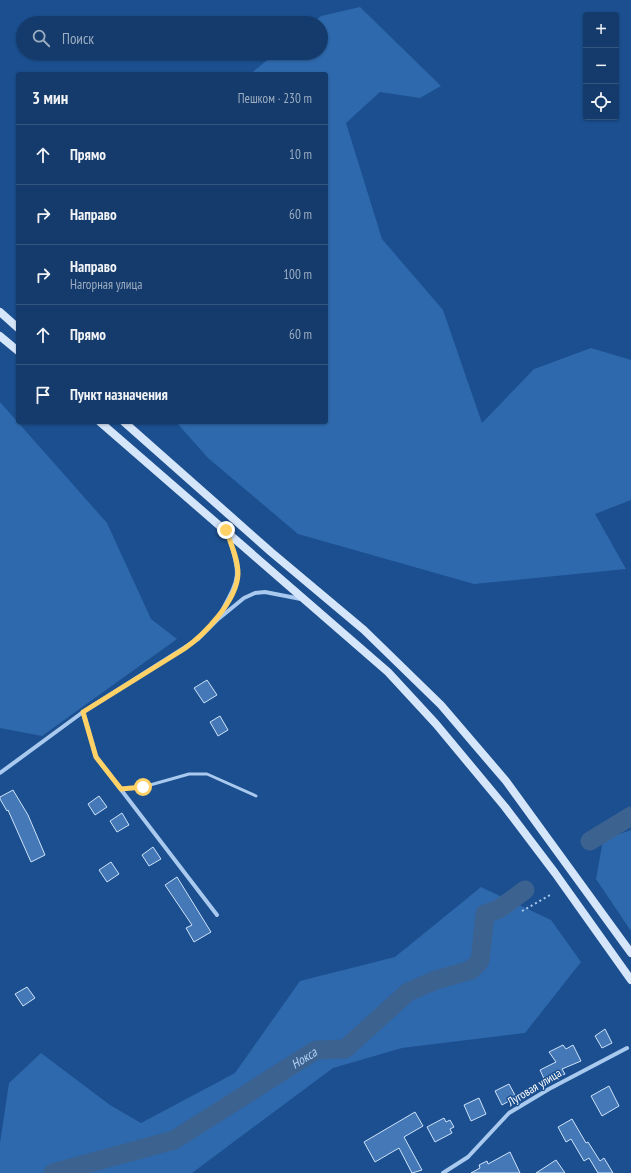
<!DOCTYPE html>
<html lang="ru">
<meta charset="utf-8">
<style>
:root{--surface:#143b6b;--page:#214673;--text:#f1f3f6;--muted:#9dadc1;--line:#33557e}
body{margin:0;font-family:"PT Sans Narrow",sans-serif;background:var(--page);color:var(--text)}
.controls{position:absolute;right:12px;top:12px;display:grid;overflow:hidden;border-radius:4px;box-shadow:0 1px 3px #0004}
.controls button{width:36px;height:36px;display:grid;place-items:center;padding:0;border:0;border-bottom:1px solid var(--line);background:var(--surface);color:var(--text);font:20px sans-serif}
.stop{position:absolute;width:12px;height:12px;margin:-9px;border:3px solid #ffd166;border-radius:50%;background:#fff}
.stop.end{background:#ffd166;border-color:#fff;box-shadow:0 1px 4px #0008}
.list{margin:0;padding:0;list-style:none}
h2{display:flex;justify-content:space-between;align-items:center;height:52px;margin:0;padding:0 16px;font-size:17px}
h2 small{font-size:13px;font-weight:400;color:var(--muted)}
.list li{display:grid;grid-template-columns:26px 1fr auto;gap:12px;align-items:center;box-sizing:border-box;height:60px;padding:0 16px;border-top:1px solid var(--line)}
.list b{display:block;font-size:15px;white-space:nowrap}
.list p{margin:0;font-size:13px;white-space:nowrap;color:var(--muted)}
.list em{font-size:13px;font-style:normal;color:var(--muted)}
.icon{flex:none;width:22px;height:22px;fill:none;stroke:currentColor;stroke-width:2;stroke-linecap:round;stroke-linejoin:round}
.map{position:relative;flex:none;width:631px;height:1173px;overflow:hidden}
.search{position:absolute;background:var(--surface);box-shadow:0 1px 3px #0004;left:16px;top:16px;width:312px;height:44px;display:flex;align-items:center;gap:10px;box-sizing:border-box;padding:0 14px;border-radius:22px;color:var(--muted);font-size:15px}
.panel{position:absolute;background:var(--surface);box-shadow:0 1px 3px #0004;left:16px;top:72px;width:312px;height:352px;border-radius:4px}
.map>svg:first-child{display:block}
.green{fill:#2e69ad}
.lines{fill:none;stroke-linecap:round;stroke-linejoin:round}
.river{stroke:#3c6290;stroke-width:19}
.building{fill:#4478b7;stroke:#cfe3fa}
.path{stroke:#a9c9ee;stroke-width:2;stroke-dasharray:2 3;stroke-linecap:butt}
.service{stroke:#a9c9ee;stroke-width:3}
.minor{stroke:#a9c9ee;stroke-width:4}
.secondary{stroke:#d6e6fa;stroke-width:8}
.route{stroke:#ffd166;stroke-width:5}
.labels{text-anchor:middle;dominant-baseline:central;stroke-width:3;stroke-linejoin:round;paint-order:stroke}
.street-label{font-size:12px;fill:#fff;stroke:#1b4f8f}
.water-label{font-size:13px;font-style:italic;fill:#b5d3f5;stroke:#1b4f8f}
</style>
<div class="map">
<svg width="631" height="1173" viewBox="0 0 631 1173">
<rect width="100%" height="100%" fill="#1b4f8f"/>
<g class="green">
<polygon points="360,7 441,86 420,98 380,92 346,123 382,239 443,310 482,423 534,369 591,348 631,360 631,500 595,514 626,569 474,584 298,534 208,458 176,422 326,422 326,74 250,74 276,53 321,53 321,23 313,23 321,16"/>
<polygon points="0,402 107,523 151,619 177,639 42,736 0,728"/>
<polygon points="631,830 631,931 596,879 603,840"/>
<polygon points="481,887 551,920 581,962 525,1033 402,1048 333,1068 192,1173 0,1173 0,1143 9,1083 41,1053 110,1105 141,1123 235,1073 300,981 395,957"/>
</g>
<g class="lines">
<g class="river">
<polyline points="590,841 631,816"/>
<path id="s1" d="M53 1173 174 1140 316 1050 345 1049 408 992 436 980 471 970 480 961 485 914 499 909 525 890"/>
</g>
</g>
<g class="building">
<polygon points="207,680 217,695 204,703 194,688"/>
<polygon points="220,716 228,730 218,736 210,722"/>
<polygon points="13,790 28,815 45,855 31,862 8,810 7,811 0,799 0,797"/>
<polygon points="99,796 107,807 95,815 88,804"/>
<polygon points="122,813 129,825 117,832 110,821"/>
<polygon points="153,847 161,859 149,866 142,855"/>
<polygon points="111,862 119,874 107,882 99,870"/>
<polygon points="177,877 211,932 194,942 186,928 192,925 165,885"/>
<polygon points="27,987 35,998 23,1006 15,994"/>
<polygon points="605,1029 612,1043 602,1048 595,1036"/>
<polygon points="563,1045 566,1049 573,1045 581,1061 562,1069 565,1074 546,1083 540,1070 556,1062 549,1052"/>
<polygon points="509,1084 516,1097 502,1105 495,1091"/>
<polygon points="609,1086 619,1106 602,1116 591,1096"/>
<polygon points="479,1098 486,1114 471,1121 464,1105"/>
<polygon points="415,1112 423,1126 404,1137 422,1170 412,1173 399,1148 375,1162 364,1142"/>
<polygon points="444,1118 446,1122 450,1120 454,1127 450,1129 452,1133 435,1142 427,1127"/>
<polygon points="572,1119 586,1143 588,1142 600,1161 604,1158 613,1173 598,1173 589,1158 584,1161 571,1139 566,1142 558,1127"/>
<polygon points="510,1152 520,1173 471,1173 480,1168 479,1165 487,1161 488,1164"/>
<polygon points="556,1160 565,1173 536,1173"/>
</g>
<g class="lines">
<polyline class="path" points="522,911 552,894"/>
<polyline class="service" points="121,789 143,787 189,774 207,774 256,796"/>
<g class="minor">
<path d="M218 618C239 579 243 578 228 535"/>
<polyline points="83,712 96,757 217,915"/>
<polyline points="0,773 83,712 198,639 217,620 244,598 255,593 265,592 301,599"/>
<polyline points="443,1173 468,1157 509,1113 549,1089 627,1048"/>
</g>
<g class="secondary">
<polyline points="0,312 18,328"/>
<polyline points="0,336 18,351"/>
<polyline points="100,422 388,672 436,724 505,807 555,873 631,980"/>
<polyline points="124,422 271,552 364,630 441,705 506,781 631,953"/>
</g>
</g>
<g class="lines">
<path class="route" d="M143 787 121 789 96 757 83 712 184 649C204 635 237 601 238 574 238 559 231 544 226 530"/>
</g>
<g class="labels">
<g class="street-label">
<text transform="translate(534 1087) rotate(-31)">Луговая улица</text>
</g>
<g class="water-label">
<text stroke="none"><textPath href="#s1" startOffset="279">Нокса</textPath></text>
</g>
</g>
</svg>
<div class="controls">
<button>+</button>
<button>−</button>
<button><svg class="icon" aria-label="locate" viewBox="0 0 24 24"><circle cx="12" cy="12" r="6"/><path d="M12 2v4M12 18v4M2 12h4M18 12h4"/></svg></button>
</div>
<div class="stop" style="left:143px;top:787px"></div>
<div class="stop end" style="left:226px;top:530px"></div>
<div class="search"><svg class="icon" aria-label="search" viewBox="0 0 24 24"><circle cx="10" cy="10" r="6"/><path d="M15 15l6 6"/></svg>Поиск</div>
<section class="panel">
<h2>3 мин<small>Пешком · 230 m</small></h2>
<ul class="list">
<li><svg class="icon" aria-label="ahead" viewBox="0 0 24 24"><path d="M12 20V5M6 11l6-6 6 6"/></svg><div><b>Прямо</b></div><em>10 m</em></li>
<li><svg class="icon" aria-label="right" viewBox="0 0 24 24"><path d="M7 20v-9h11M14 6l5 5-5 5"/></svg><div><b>Направо</b></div><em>60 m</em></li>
<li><svg class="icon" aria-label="right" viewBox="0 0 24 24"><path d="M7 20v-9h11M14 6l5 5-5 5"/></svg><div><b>Направо</b><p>Нагорная улица</p></div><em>100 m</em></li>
<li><svg class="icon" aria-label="ahead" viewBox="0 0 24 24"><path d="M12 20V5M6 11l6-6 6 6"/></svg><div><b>Прямо</b></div><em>60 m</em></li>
<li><svg class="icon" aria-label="arrive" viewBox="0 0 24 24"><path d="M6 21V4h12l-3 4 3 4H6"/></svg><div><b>Пункт назначения</b></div></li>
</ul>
</section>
</div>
